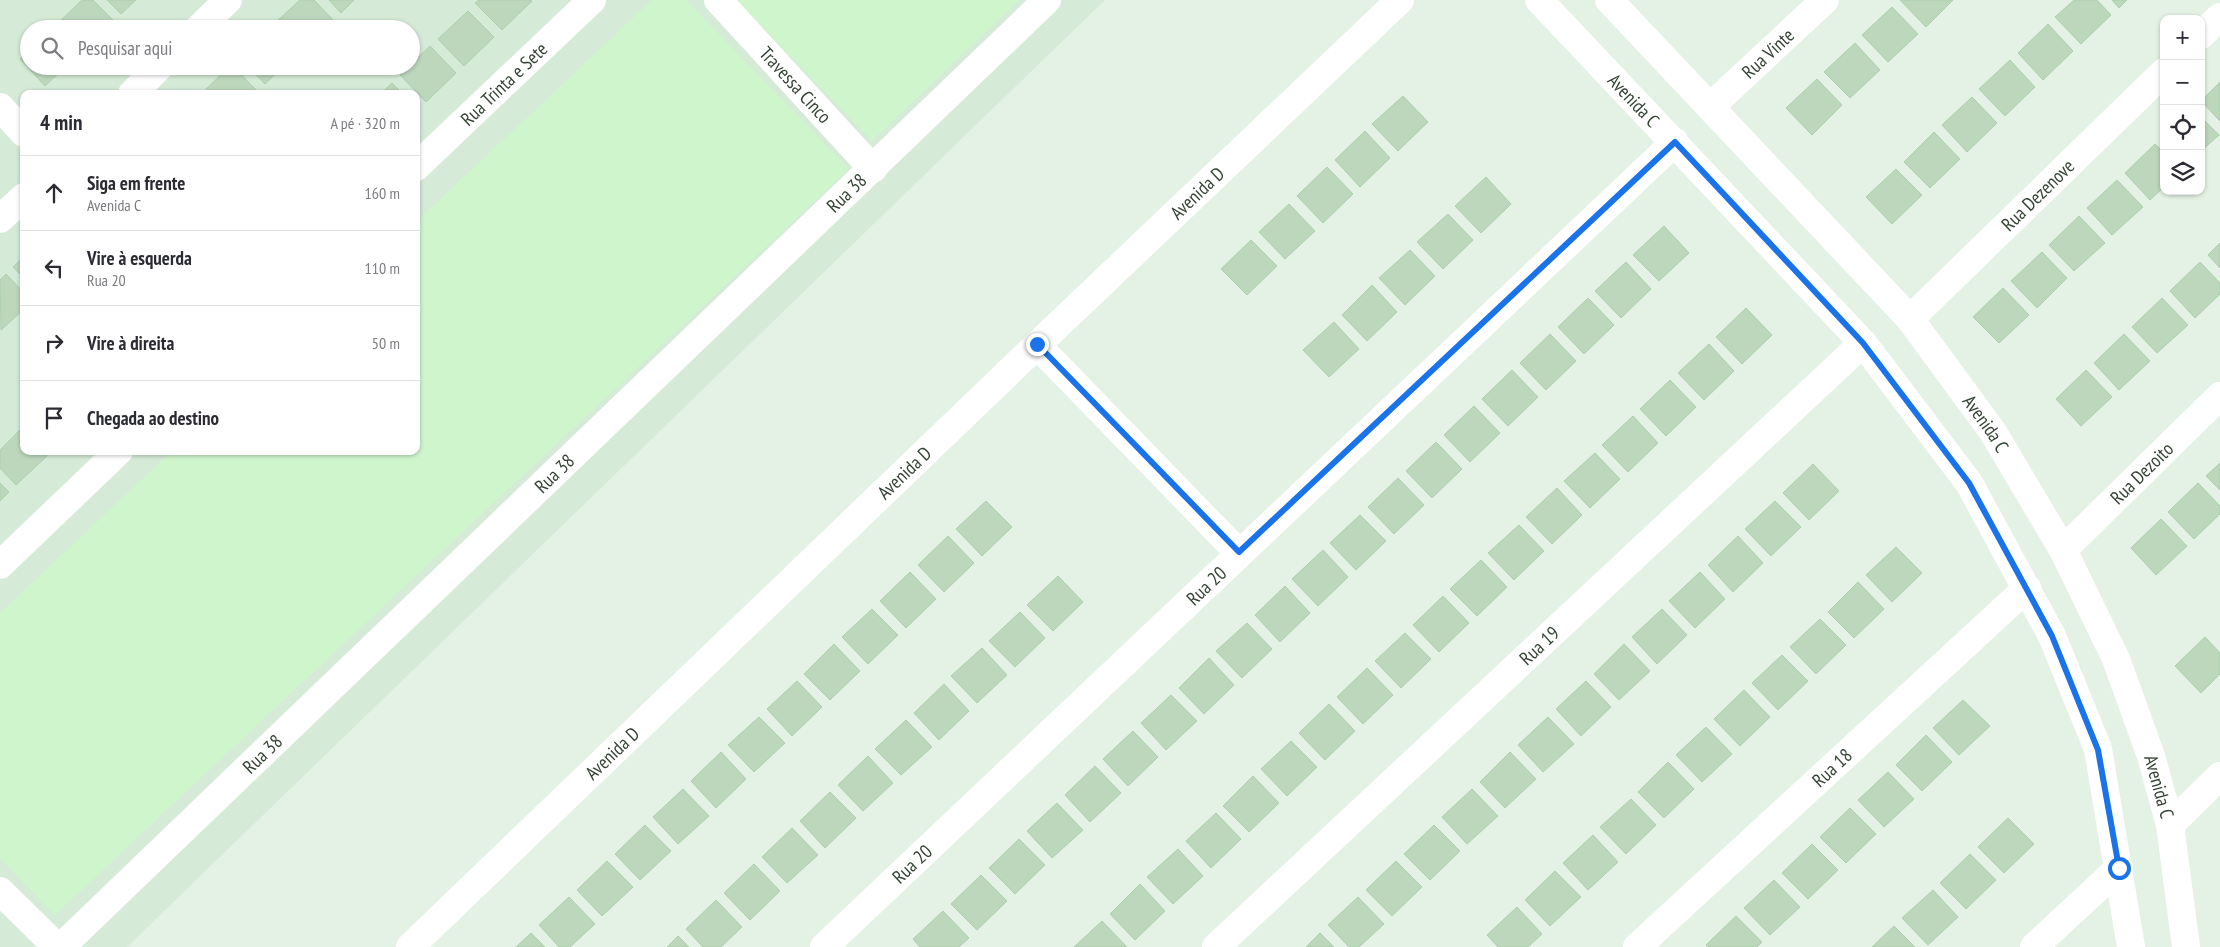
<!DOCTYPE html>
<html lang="pt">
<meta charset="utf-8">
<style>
:root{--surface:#fff;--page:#f7f7f7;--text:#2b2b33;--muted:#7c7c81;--line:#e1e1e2}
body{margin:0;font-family:"PT Sans Narrow",sans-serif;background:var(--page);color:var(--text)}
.controls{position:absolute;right:15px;top:15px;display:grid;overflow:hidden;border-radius:10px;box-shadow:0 1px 4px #0004}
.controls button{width:45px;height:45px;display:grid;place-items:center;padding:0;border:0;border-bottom:1px solid var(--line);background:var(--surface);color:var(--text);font:25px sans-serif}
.stop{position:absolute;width:15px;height:15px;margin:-11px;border:4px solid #1a73e8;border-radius:50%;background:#fff}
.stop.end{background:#1a73e8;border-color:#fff;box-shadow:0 1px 5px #0008}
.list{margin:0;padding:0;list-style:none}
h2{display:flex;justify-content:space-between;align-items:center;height:65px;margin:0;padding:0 20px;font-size:21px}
h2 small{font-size:16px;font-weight:400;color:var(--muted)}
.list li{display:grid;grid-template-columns:32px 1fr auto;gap:15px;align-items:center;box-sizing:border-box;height:75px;padding:0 20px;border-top:1px solid var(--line)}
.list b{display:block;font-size:19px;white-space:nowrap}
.list p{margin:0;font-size:16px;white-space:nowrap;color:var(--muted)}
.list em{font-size:16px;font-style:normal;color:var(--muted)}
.icon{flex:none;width:28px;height:28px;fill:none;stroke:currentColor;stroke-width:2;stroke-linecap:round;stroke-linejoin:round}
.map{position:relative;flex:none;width:2220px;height:947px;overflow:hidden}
.search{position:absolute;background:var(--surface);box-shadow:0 1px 4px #0004;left:20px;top:20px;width:400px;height:55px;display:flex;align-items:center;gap:12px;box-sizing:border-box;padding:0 18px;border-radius:28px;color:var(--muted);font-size:19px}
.panel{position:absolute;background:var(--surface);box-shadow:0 1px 4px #0004;left:20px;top:90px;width:400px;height:365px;border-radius:10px}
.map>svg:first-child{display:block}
.residential{fill:#d5ead7;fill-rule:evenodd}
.commercial{fill:#cff5cd}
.building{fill:#bcd7bc;stroke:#accfac}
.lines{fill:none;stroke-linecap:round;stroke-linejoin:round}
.minor{stroke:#fff;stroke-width:28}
.route{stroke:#1a73e8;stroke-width:6}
.labels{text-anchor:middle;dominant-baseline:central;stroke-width:5;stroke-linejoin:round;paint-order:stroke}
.street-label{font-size:19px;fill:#344434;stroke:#fff}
</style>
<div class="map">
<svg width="2220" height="947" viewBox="0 0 2220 947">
<rect width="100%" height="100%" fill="#e4f2e5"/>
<path class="residential" d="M0 0H1105L127 947H0ZM29 29H411V66H29ZM24 94H416V451H24Z"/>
<g class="commercial">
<polygon points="652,0 686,0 849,169 55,915 0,858 0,613 172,451 416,451 416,222"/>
<polygon points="736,0 1019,0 872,141"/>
</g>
<g class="building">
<polygon points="82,0 93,0 114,21 106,29 63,29 58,23"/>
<polygon points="107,0 136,0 121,14"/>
<polygon points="300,0 314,0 333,20 323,29 284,29 277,21"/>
<polygon points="329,0 354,0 341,13"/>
<polygon points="479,0 530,0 532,1 502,30 475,3"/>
<polygon points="1900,0 1953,0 1926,27"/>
<polygon points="2074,0 2097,0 2111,15 2081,44 2055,17"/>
<polygon points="2112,0 2127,0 2119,8"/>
<polygon points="1892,7 1918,34 1888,62 1862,35"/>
<polygon points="468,11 494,37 464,66 438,39"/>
<polygon points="2048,24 2073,51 2043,80 2018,53"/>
<polygon points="1855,43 1880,70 1850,98 1824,72"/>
<polygon points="430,46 456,73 426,102 400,75"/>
<polygon points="29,51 29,66 66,66 45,86 20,59"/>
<polygon points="2010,60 2035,87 2005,116 1979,89"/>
<polygon points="230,66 233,66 257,91 255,94 201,94"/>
<polygon points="247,66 284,66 265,84"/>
<polygon points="1817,79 1842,105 1812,135 1786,108"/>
<polygon points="2220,82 2220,121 2201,101"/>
<polygon points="392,83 403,94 380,94"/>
<polygon points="1403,96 1428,122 1398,151 1372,124"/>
<polygon points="1972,97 1997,123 1967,152 1942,125"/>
<polygon points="2201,117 2219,135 2201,151"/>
<polygon points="1365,131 1390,158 1360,187 1335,160"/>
<polygon points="1934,132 1960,159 1930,188 1904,162"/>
<polygon points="2155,144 2164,153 2164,187 2150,200 2125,173"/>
<polygon points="1327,167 1353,194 1323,223 1297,196"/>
<polygon points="1896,169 1922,195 1892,224 1866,197"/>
<polygon points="1486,177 1511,204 1481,233 1455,206"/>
<polygon points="2117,180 2143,207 2112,235 2087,208"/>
<polygon points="1289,204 1315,231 1285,259 1259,232"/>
<polygon points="1448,214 1473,240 1443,269 1417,242"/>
<polygon points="2079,216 2105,243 2074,271 2049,245"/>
<polygon points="1664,226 1689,253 1659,281 1633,255"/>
<polygon points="1251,240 1277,266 1247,295 1221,269"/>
<polygon points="2220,243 2220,268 2208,255"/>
<polygon points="1410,250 1435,276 1405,305 1379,278"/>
<polygon points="2042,252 2067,278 2037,308 2011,281"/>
<polygon points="24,257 24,278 13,267"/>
<polygon points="1626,262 1651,289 1621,318 1595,291"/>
<polygon points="2200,262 2220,283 2220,294 2195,318 2170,291"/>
<polygon points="6,274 24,293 24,309 1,330 0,280"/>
<polygon points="1372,285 1397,312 1367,341 1342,315"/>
<polygon points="2003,288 2029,315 1999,343 1973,317"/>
<polygon points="1588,298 1614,325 1584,354 1558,327"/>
<polygon points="2162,298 2188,325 2157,353 2132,327"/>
<polygon points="1746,308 1772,335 1742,364 1716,337"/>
<polygon points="1334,322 1359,349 1329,377 1303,350"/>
<polygon points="1550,334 1576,361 1546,390 1520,363"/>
<polygon points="2124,334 2150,361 2119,390 2094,363"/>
<polygon points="1709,344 1734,371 1704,400 1678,373"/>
<polygon points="1512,370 1538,397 1508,426 1482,399"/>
<polygon points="2086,370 2112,397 2081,426 2056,399"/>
<polygon points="1670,380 1696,407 1666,436 1640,409"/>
<polygon points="1474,406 1500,433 1470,462 1444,435"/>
<polygon points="1633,416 1658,443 1628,472 1602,445"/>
<polygon points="21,429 24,432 24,451 42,451 47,456 16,485 0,468 0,450"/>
<polygon points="1436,442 1462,469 1432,498 1406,471"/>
<polygon points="1595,453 1620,479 1590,508 1564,481"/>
<polygon points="2220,463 2220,490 2206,476"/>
<polygon points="1813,464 1839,491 1809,520 1783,493"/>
<polygon points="1398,478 1424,505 1394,534 1368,507"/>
<polygon points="0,483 9,492 0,501"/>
<polygon points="2198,483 2220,506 2220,514 2194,539 2168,512"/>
<polygon points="1557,488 1582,515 1552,544 1526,517"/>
<polygon points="986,501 1012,527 982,556 956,529"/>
<polygon points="1775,501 1801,527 1771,556 1745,529"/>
<polygon points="1360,515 1386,541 1356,570 1330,543"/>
<polygon points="2161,519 2187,546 2156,575 2131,548"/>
<polygon points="1519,525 1544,551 1514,580 1488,553"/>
<polygon points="948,536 974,563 944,592 918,565"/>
<polygon points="1738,536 1763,563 1733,592 1708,565"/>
<polygon points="1896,547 1922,573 1892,602 1866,575"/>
<polygon points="1323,550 1348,577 1318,606 1292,579"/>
<polygon points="1481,560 1507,587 1477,616 1450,589"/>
<polygon points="910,572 936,599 906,628 880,601"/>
<polygon points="1700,572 1725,599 1695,628 1669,601"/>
<polygon points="1058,576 1083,602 1053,631 1027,605"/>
<polygon points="1858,582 1884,609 1854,638 1828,612"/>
<polygon points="1285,586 1310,613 1280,642 1255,615"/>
<polygon points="1443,596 1469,623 1439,652 1413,625"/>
<polygon points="872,609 898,635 868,664 842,637"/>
<polygon points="1662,609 1687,635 1657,664 1632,637"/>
<polygon points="1020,612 1045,638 1015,667 989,641"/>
<polygon points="1820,619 1846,645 1816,674 1790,647"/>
<polygon points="1247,623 1272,649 1242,678 1216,651"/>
<polygon points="1405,633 1431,659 1401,688 1375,661"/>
<polygon points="2205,637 2220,653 2220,674 2201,693 2175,666"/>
<polygon points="834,644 860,671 830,700 804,674"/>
<polygon points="1624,644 1650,671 1619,700 1594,674"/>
<polygon points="982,648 1007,675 977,703 951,676"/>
<polygon points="1782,655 1808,681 1778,710 1752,683"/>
<polygon points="1209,658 1234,685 1204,714 1179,688"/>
<polygon points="1367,668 1393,695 1363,724 1337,697"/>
<polygon points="797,681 822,707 792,736 767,709"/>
<polygon points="1586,681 1611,707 1581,736 1556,709"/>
<polygon points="944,684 969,711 939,740 914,713"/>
<polygon points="1744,690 1770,717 1740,746 1714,719"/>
<polygon points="1171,695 1197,721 1166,750 1141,723"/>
<polygon points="1963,700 1990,726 1959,755 1933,728"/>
<polygon points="1329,704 1355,731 1325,760 1299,733"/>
<polygon points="759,717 785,743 754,772 728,745"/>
<polygon points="1548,717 1574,744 1543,772 1518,745"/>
<polygon points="906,720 932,747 901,775 875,749"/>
<polygon points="1706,727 1732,754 1702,782 1676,755"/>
<polygon points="1133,731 1158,757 1128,786 1103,759"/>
<polygon points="1926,735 1952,762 1922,791 1896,765"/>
<polygon points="1291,741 1317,767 1287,796 1261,769"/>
<polygon points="721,752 746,779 716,808 691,781"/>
<polygon points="1510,752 1536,779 1505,808 1480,782"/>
<polygon points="868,756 893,783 863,811 838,785"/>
<polygon points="1668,762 1694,789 1664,818 1638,792"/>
<polygon points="1095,766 1121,793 1090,822 1065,795"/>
<polygon points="1888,772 1914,799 1884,827 1858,800"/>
<polygon points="1253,776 1279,803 1249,832 1223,806"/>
<polygon points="683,789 709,816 678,844 653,817"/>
<polygon points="1472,789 1498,816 1467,844 1442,817"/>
<polygon points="830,792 856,818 825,848 800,821"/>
<polygon points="1631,799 1656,825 1626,854 1600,827"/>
<polygon points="1057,803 1083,830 1052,858 1027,831"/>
<polygon points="1850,808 1876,834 1846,863 1820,837"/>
<polygon points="1216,813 1241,839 1211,868 1186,841"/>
<polygon points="2008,818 2034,844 2004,873 1978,847"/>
<polygon points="645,825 671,851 640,880 615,854"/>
<polygon points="1434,825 1460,851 1430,880 1404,854"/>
<polygon points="792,828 818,855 787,883 762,857"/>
<polygon points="1593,835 1618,862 1588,890 1563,863"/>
<polygon points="1019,839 1045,865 1015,894 989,868"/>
<polygon points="1812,844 1838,870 1808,899 1782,873"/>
<polygon points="1178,849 1203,876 1173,904 1147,877"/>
<polygon points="1970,854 1996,880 1966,909 1940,883"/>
<polygon points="607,861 633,887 602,916 577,890"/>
<polygon points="1396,861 1422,887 1392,916 1366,890"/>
<polygon points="754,864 780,891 750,920 724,893"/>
<polygon points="1555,871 1581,897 1550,926 1525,900"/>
<polygon points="981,875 1007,901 977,930 951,904"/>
<polygon points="1774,880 1800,907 1770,935 1744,908"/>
<polygon points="1140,884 1165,911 1135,940 1110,914"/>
<polygon points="1933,890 1958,917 1928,945 1902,918"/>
<polygon points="569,897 595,924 570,947 559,947 539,925"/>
<polygon points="1358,897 1384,924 1359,947 1349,947 1328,925"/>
<polygon points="716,900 742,927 721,947 703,947 686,929"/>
<polygon points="1517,907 1542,934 1528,947 1498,947 1487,935"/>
<polygon points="943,911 969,938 959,947 920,947 913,939"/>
<polygon points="1736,916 1762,942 1757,947 1708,947 1706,945"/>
<polygon points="1102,921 1127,947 1074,947"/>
<polygon points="1894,926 1915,947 1872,947"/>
<polygon points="531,933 545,947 516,947"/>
<polygon points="1320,933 1334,947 1306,947"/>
<polygon points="678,936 689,947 667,947"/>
</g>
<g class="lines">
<g class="minor">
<path id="s1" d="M718 0 873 169"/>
<path id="s2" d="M1539 0 1863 343 1969 483 2052 636 2098 749 2131 947"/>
<path id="s3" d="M1609 0 1910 319 1993 432 2063 550 2116 659 2151 756 2170 825 2186 947"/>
<polyline points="198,29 228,0"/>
<polyline points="2201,35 2220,17"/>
<polyline points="132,94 160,66"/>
<polyline points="0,107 24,133"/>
<path id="s4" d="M1710 107 1825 0"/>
<path id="s5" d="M416 167 592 0"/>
<polyline points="0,219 24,197"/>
<path id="s6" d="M1910 319 2164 72"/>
<polyline points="1037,345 1239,553"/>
<path id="s7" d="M2063 550 2220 396"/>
<polyline points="0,565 119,451"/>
<polyline points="2170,825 2220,776"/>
<polyline points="0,891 57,947"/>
<path id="s8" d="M61 947 1047 0"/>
<path id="s9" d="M410 947 1037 345 1400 0"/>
<path id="s10" d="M824 947 1675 142"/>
<path id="s11" d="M1216 947 1863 343"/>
<path id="s12" d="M1637 947 2027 588"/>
<polyline points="2034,947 2119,868"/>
</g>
</g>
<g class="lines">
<polyline class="route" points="1037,344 1239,552 1675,142 1863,343 1969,483 2052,636 2098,750 2119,868"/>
</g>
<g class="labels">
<g class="street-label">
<text stroke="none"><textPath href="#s4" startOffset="79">Rua Vinte</textPath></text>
<text stroke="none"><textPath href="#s5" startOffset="121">Rua Trinta e Sete</textPath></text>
<text stroke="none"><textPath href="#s1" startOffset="115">Travessa Cinco</textPath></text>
<text stroke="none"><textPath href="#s2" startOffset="138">Avenida C</textPath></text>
<text stroke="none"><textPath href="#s9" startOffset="1090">Avenida D</textPath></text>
<text stroke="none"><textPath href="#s8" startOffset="1089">Rua 38</textPath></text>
<text stroke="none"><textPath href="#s6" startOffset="178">Rua Dezenove</textPath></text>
<text stroke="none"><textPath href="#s3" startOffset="568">Avenida C</textPath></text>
<text stroke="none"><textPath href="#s9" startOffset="685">Avenida D</textPath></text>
<text stroke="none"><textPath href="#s7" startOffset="110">Rua Dezoito</textPath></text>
<text stroke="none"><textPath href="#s8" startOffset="684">Rua 38</textPath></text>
<text stroke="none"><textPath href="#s10" startOffset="526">Rua 20</textPath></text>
<text stroke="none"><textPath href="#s11" startOffset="442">Rua 19</textPath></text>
<text stroke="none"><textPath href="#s9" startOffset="280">Avenida D</textPath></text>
<text stroke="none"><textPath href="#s8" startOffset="279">Rua 38</textPath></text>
<text stroke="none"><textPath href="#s12" startOffset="265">Rua 18</textPath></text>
<text stroke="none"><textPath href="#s3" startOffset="972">Avenida C</textPath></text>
<text stroke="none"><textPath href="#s10" startOffset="121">Rua 20</textPath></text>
</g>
</g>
</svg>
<div class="controls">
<button>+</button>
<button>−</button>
<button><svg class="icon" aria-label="locate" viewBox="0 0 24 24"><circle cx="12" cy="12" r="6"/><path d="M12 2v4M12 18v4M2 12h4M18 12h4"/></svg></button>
<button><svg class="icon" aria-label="layers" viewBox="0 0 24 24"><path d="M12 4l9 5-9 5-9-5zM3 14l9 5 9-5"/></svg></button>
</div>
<div class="stop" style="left:2119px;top:868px"></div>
<div class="stop end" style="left:1037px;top:344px"></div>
<div class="search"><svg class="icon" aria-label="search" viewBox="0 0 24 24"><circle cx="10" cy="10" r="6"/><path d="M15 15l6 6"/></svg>Pesquisar aqui</div>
<section class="panel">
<h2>4 min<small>A pé · 320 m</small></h2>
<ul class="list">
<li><svg class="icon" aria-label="ahead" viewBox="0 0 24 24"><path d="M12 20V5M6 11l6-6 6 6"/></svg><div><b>Siga em frente</b><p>Avenida C</p></div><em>160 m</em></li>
<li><svg class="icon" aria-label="left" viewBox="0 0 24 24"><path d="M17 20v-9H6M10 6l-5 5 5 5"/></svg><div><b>Vire à esquerda</b><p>Rua 20</p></div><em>110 m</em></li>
<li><svg class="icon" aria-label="right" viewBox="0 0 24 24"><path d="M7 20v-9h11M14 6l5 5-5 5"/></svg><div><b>Vire à direita</b></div><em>50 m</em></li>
<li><svg class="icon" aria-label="arrive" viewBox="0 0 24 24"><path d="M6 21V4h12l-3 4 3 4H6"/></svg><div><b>Chegada ao destino</b></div></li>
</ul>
</section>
</div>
